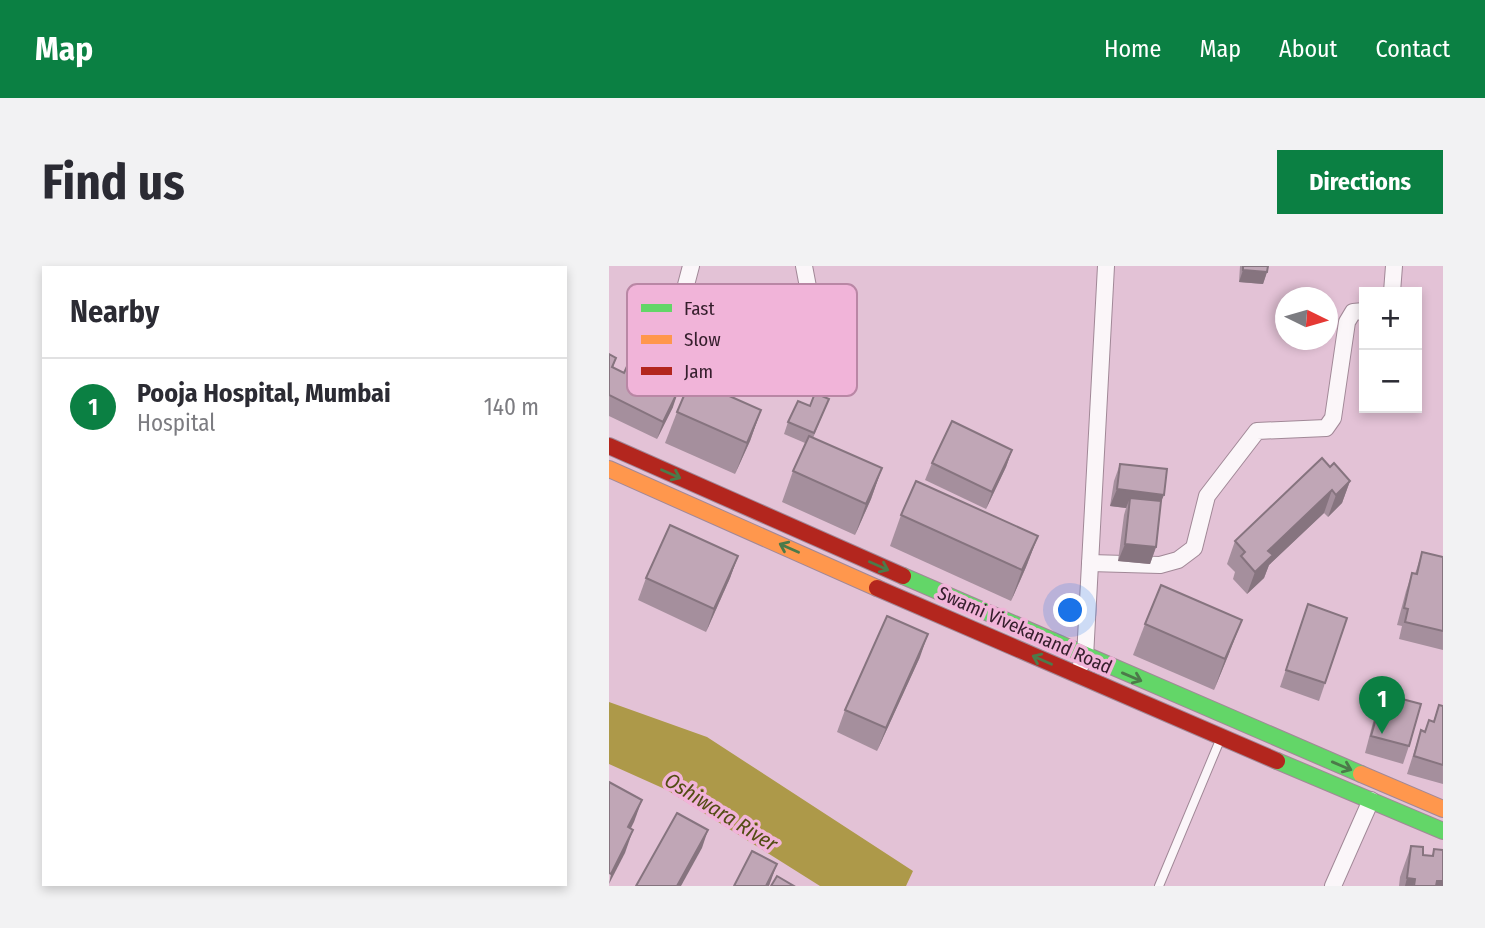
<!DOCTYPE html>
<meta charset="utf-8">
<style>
:root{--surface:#fff;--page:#f2f2f3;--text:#2b2b33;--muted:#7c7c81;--line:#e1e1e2;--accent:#0b8043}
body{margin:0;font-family:"Fira Sans Condensed",sans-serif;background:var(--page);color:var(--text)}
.controls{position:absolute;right:21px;top:21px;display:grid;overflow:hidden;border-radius:0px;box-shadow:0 4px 10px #0003}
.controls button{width:63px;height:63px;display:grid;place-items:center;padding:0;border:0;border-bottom:2px solid var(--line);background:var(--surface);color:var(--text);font:35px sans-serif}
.compass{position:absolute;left:666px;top:21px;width:63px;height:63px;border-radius:50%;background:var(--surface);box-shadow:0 4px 10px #0003;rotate:95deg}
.you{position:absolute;left:462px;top:345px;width:24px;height:24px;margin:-18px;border:5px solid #fff;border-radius:50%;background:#1a73e8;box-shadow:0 0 0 10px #1a73e833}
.badge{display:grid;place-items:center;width:46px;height:46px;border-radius:50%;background:var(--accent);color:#fff;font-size:23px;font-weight:700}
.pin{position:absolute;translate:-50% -58px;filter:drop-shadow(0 2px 4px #0008)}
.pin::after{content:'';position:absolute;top:37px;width:24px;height:21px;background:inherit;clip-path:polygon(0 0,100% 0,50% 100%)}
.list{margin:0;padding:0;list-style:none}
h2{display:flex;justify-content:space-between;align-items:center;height:91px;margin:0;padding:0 28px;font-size:30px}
h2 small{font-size:23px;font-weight:400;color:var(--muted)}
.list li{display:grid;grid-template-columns:46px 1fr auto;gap:21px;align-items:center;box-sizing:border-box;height:98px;padding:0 28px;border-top:2px solid var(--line)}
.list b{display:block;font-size:26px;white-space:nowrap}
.list p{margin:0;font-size:23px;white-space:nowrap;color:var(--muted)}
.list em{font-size:23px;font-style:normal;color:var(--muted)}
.map{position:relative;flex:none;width:834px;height:620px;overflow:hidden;border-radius:0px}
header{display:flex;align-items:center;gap:42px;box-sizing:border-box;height:98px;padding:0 35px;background:var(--accent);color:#fff}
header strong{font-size:33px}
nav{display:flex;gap:38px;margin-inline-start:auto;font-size:24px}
.intro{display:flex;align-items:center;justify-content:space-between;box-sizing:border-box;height:168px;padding:0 42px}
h1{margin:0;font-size:49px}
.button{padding:18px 32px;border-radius:0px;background:var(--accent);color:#fff;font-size:24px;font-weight:700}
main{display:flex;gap:42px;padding:0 42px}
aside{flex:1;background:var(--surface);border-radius:0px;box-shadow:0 4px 10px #0003}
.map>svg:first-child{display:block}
.water{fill:#ad9949}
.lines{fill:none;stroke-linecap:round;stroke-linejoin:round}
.lane-casing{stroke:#a18897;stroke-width:10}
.street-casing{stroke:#a18897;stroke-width:18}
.fast-casing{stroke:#a18897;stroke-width:18}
.slow-casing{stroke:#a18897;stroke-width:18}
.jam-casing{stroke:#a18897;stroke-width:18}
.lane{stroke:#fbf6f9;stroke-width:8}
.street{stroke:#fbf6f9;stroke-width:16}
.fast{stroke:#63d668;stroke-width:16}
.slow{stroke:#ff974d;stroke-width:16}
.jam{stroke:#b3261e;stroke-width:16}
.wall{fill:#a58f9d}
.shaded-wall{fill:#86747f}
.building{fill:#c0a6b6;stroke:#86747f;stroke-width:2}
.oneway{stroke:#4c7a4a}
.labels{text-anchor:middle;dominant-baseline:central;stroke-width:7;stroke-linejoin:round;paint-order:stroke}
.street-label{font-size:19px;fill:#351e2c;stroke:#f1b4d9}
.water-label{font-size:21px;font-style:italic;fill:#534c14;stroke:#f1b4d9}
.key{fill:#f1b4d9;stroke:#b987a5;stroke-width:2}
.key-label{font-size:19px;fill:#351e2c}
</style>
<header>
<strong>Map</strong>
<nav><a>Home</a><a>Map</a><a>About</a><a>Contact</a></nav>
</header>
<div class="intro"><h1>Find us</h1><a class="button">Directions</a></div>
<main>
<aside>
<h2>Nearby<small></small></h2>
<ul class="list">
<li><span class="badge">1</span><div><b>Pooja Hospital, Mumbai</b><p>Hospital</p></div><em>140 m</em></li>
</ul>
</aside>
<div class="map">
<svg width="834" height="620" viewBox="0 0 834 620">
<rect width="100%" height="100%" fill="#e3c2d6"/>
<polygon class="water" points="0,436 98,471 304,605 297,620 211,620 58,524 0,498"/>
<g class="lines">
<defs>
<polyline id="lane" points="550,620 611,474"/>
<g id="street">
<polyline points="82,0 68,53 77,68 202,119 211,118 216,110 195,0"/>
<polyline points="783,26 785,0"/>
<polyline points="481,297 551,299 569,294 585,282 598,230 648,165 717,162 724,152 738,56 744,46 755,45"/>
<polyline points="472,399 476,391 497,0"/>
<polyline points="724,620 762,534"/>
</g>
<g id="fast">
<polyline points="294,310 752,508"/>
<polyline points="668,495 834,565"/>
</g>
<g id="slow">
<polyline points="0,203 268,322"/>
<polyline points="752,508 834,543"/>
</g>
<g id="jam">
<polyline points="0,180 294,310"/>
<polyline points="268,322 668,495"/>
</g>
</defs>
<use href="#lane" class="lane-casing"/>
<use href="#street" class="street-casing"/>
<use href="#fast" class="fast-casing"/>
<use href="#slow" class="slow-casing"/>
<use href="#jam" class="jam-casing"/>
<use href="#lane" class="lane"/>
<use href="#street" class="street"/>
<use href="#fast" class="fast"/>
<use href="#slow" class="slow"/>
<use href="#jam" class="jam"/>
</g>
<g class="wall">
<polygon points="631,0 659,0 658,6 654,18 630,16"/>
<polygon points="0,88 7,92 4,102 39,116 64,141 48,173 0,150"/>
<polygon points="220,133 204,172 273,202 262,233 246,269 173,236 184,205 196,177 175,168 179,156 201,140"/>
<polygon points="152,144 141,175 126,208 56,177 68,146"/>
<polygon points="403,184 397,201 377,243 316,214 323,197"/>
<polygon points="511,198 552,236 547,281 541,298 509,295 515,249 517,242 501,240 505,215"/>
<polygon points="721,201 741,215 733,237 719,251 715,247 660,299 655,312 638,328 624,313 626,306 618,298 626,275"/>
<polygon points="292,249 429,270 417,301 402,335 281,280"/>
<polygon points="813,286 834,291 834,384 790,373 793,360 788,359 797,325 803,307 806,308"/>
<polygon points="129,290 121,312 97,366 29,334 37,312"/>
<polygon points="699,338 738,352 710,435 671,421"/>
<polygon points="536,358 621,385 605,424 524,389"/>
<polygon points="311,391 268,485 228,466 236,444"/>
<polygon points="774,428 800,480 794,498 756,487 767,445"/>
<polygon points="830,439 834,440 834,518 798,508 812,464 816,465 820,454 824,456"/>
<polygon points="802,580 814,589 823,590 825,583 834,620 790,620 791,611"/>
</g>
<g class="shaded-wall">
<polygon points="634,4 658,6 654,18 630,16"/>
<polygon points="70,123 64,141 48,173 54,156"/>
<polygon points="152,144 141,175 126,208 138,177"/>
<polygon points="403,184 397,201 377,243 383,226"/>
<polygon points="273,202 262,233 246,269 257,238"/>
<polygon points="741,215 733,237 719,251 727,229"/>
<polygon points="508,223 555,229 548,246 521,232 517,242 501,240"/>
<polygon points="723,224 715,247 660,299 655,312 638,328 646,306 659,285"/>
<polygon points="429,270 417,301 402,335 413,304"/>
<polygon points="516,278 547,281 541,298 509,295"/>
<polygon points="129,290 121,312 97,366 105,343"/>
<polygon points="633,354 621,385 605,424 616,393"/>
<polygon points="319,368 311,391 268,485 277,462"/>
<polygon points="33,534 25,556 11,584 19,561"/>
<polygon points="24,564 16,587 0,618 2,608"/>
<polygon points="99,564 93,582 72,620 68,620"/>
<polygon points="168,598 160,620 157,620"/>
<polygon points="798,612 806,613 804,620 796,620"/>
<polygon points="828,615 834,615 834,620 826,620"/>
</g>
<g class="building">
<polygon points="634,0 659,0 658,6 634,4"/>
<polygon points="0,88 7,92 3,101 15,107 19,98 41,109 38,116 52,123 56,116 70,123 54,156 0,129"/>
<polygon points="82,113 152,144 138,177 68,146"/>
<polygon points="206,127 220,133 205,167 179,156 189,135 201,140"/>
<polygon points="343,155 403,184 383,226 323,197"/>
<polygon points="200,170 273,202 257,238 184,205"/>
<polygon points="713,192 721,201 725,197 741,215 727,229 723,224 659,285 664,289 646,306 632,290 636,286 626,275"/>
<polygon points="511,198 558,203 555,229 508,223"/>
<polygon points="307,215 429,270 413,304 292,249"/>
<polygon points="521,232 552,235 547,281 516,278"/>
<polygon points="61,259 129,290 105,343 37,312"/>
<polygon points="813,286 834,291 834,365 796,356 799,343 795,342 803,307 808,308"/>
<polygon points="552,319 633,354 616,393 536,358"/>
<polygon points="699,338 738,352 716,417 677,404"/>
<polygon points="278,350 319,368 277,462 236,444"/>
<polygon points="774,428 812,438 800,480 762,470"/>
<polygon points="830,439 834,440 834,499 805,490 812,464 816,466 820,454 825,456"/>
<polygon points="0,516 33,534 19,561 24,564 2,608 0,607"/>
<polygon points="68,547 99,564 68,620 27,620"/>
<polygon points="802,580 814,581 814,589 824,590 825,583 834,584 834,615 828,615 827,620 805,620 806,613 798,612"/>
<polygon points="143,585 168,598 157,620 125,620"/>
<polygon points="168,610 185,620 162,620"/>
</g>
<defs><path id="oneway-shaft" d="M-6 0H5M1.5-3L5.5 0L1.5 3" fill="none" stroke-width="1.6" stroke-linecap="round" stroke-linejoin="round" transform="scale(1.75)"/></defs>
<g class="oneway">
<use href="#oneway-shaft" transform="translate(62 208) rotate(24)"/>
<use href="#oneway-shaft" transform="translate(180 282) rotate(-156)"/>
<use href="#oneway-shaft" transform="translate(270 300) rotate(24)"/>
<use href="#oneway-shaft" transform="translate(433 394) rotate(-156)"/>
<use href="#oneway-shaft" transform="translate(523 411) rotate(23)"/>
<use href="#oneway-shaft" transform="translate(733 500) rotate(23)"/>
</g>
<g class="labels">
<g class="street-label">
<text transform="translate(416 364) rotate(24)">Swami Vivekanand Road</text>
</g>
<g class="water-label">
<text transform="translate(112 546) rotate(32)">Oshiwara River</text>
</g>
</g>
<rect x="18" y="18" width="230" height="112" rx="10" class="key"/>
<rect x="32" y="38" width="31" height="8" fill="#63d668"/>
<rect x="32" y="69" width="31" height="9" fill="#ff974d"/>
<rect x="32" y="101" width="31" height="8" fill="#b3261e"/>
<g class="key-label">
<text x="75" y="49">Fast</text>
<text x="75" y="80">Slow</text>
<text x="75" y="112">Jam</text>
</g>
</svg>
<div class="controls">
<button>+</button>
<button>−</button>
</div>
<svg class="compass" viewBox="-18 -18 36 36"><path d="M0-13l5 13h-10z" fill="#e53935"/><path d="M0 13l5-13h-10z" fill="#7c7c81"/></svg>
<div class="you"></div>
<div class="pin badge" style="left:773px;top:468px">1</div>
</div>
</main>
